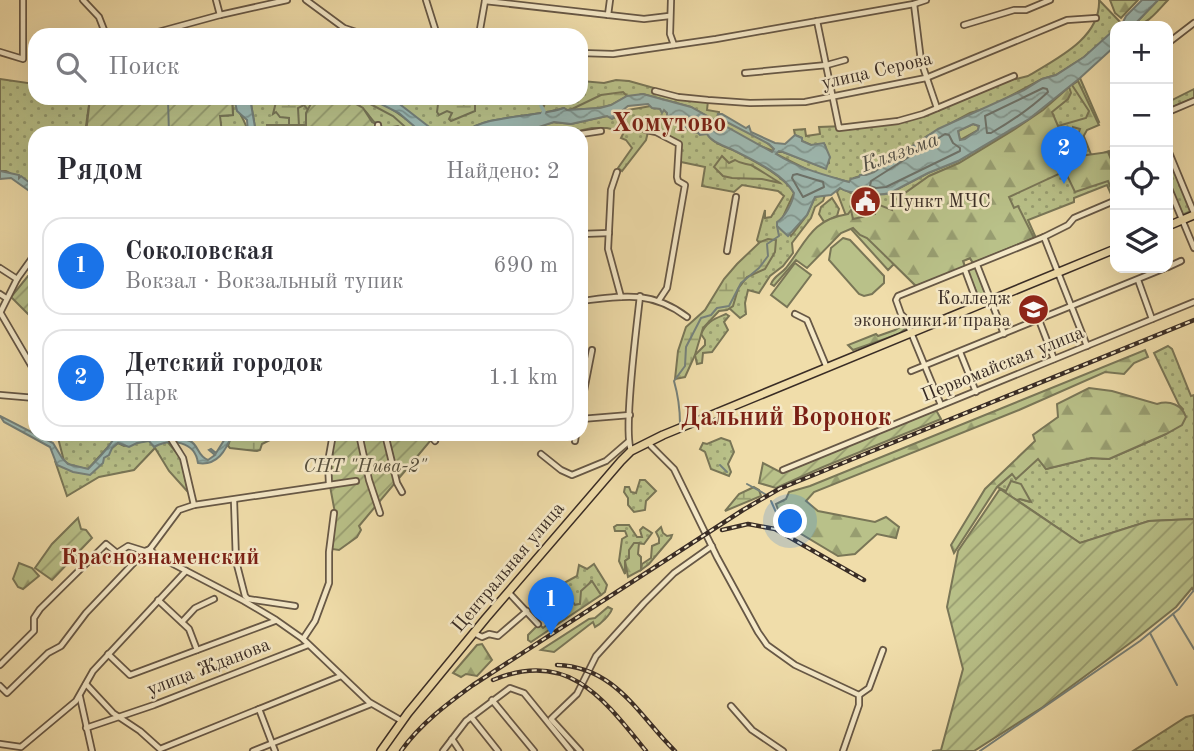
<!DOCTYPE html>
<html lang="ru">
<meta charset="utf-8">
<style>
:root{--surface:#fff;--page:#f2f2f3;--text:#2b2b33;--muted:#7c7c81;--line:#e1e1e2;--accent:#1a73e8}
body{margin:0;font-family:"Old Standard TT",serif;background:var(--page);color:var(--text)}
.controls{position:absolute;right:21px;top:21px;display:grid;overflow:hidden;border-radius:14px;box-shadow:0 7px 28px #0002}
.controls button{width:63px;height:63px;display:grid;place-items:center;padding:0;border:0;border-bottom:2px solid var(--line);background:var(--surface);color:var(--text);font:35px sans-serif}
.you{position:absolute;left:791px;top:522px;width:24px;height:24px;margin:-18px;border:5px solid #fff;border-radius:50%;background:#1a73e8;box-shadow:0 0 0 10px #1a73e833}
.badge{display:grid;place-items:center;width:46px;height:46px;border-radius:50%;background:var(--accent);color:#fff;font-size:23px;font-weight:700}
.pin{position:absolute;translate:-50% -58px;filter:drop-shadow(0 2px 4px #0008)}
.pin::after{content:'';position:absolute;top:37px;width:24px;height:21px;background:inherit;clip-path:polygon(0 0,100% 0,50% 100%)}
.list{margin:0;padding:0;list-style:none}
h2{display:flex;justify-content:space-between;align-items:center;height:91px;margin:0;padding:0 28px;font-size:30px}
h2 small{font-size:23px;font-weight:400;color:var(--muted)}
.list li{display:grid;grid-template-columns:46px 1fr auto;gap:21px;align-items:center;box-sizing:border-box;height:98px;margin:0 14px 14px;padding:0 14px;border:2px solid var(--line);border-radius:21px}
.list b{display:block;font-size:26px;white-space:nowrap}
.list p{margin:0;font-size:23px;white-space:nowrap;color:var(--muted)}
.list em{font-size:23px;font-style:normal;color:var(--muted)}
.icon{flex:none;width:38px;height:38px;fill:none;stroke:currentColor;stroke-width:2;stroke-linecap:round;stroke-linejoin:round}
.map{position:relative;flex:none;width:1194px;height:751px;overflow:hidden}
.search{position:absolute;background:var(--surface);box-shadow:0 7px 28px #0002;left:28px;top:28px;width:560px;height:77px;display:flex;align-items:center;gap:18px;box-sizing:border-box;padding:0 24px;border-radius:21px;color:var(--muted);font-size:26px}
.panel{position:absolute;background:var(--surface);box-shadow:0 7px 28px #0002;left:28px;top:126px;width:560px;height:315px;border-radius:21px}
.map>svg:first-child{display:block}
.grass{fill:url(#grass-dots);stroke:#797657;stroke-width:2}
.forest{fill:url(#forest-firs);stroke:#797657;stroke-width:2}
.wetland{fill:url(#wetland-marsh);stroke:#797657;stroke-width:2}
.garden{fill:url(#garden-furrows);stroke:#797657;stroke-width:2}
.pitch{fill:#b9c189;stroke:#797657;stroke-width:2}
.water{fill:url(#water-waves);stroke:#76817a;stroke-width:2;fill-rule:evenodd}
.lines{fill:none;stroke-linecap:round;stroke-linejoin:round}
.shore{stroke:#6c736c;stroke-width:2}
.stream{stroke:#76817a;stroke-width:2}
.canal{stroke:#9ebab3;stroke-width:3.5}
.minor-casing{stroke:#675846;stroke-width:8}
.major-casing{stroke:#392c25;stroke-width:10}
.minor{stroke:#f5e9c8;stroke-width:4.5}
.major{stroke:#f0ddaa;stroke-width:7}
.rail-casing{stroke:#392c25;stroke-width:4.5}
.rail{stroke:#f5e9c8;stroke-width:2;stroke-dasharray:5;stroke-linecap:butt}
.labels{text-anchor:middle;dominant-baseline:central;stroke-width:5;stroke-linejoin:round;paint-order:stroke}
.street-label{font-size:19px;fill:#392c25;stroke:#f5e9c8}
.poi-label{font-size:19px;fill:#392c25;stroke:#f5e9c8;text-anchor:start}
.park-label{font-size:19px;font-style:italic;fill:#59513e;stroke:#f5e9c8}
.water-label{font-size:21px;font-style:italic;fill:#525048;stroke:#f5e9c8}
.quarter-label{font-size:23px;font-weight:bold;fill:#7a1f14;stroke:#f5e9c8}
.district-label{font-size:26px;font-weight:bold;fill:#7a1f14;stroke:#f5e9c8}
</style>
<div class="map">
<svg width="1194" height="751" viewBox="0 0 1194 751">
<defs>
<pattern id="grass-dots" width="8" height="8" patternUnits="userSpaceOnUse" patternTransform="scale(1.75)"><rect width="8" height="8" fill="#b9c189"/><path d="M2 2h.1M6 6h.1" fill="none" stroke="#979d70" stroke-width="1.8" stroke-linecap="round"/></pattern>
<pattern id="forest-firs" width="22" height="20" patternUnits="userSpaceOnUse" patternTransform="scale(1.75)"><rect width="22" height="20" fill="#b9c189"/><path d="M5 1l3.5 6h-7zM16 11l3.5 6h-7z" fill="#979d70"/></pattern>
<pattern id="wetland-marsh" width="20" height="14" patternUnits="userSpaceOnUse" patternTransform="scale(1.75)"><rect width="20" height="14" fill="#b9c189"/><path d="M1 5h8M5 5V1M11 12h8M15 12V8" fill="none" stroke="#979d70"/></pattern>
<pattern id="garden-furrows" width="10" height="10" patternUnits="userSpaceOnUse" patternTransform="scale(1.75)"><rect width="10" height="10" fill="#b9c189"/><path d="M-1 1l2-2M0 10L10 0M9 11l2-2" fill="none" stroke="#979d70"/></pattern>
<pattern id="water-waves" width="16" height="10" patternUnits="userSpaceOnUse" patternTransform="scale(1.75)"><rect width="16" height="10" fill="#9ebab3"/><path d="M0 5q4-4 8 0t8 0" fill="none" stroke="#829791"/></pattern>
</defs>
<rect width="100%" height="100%" fill="#f0ddaa"/>
<filter id="stains"><feTurbulence type="fractalNoise" baseFrequency=".00286" numOctaves="4"/><feColorMatrix values="0 0 0 0 .2 0 0 0 0 .09 0 0 0 0 .02 0 0 0 .5 -.17"/></filter>
<radialGradient id="worn" r=".72"><stop offset=".6" stop-color="#630" stop-opacity="0"/><stop offset="1" stop-color="#630" stop-opacity=".3"/></radialGradient>
<g class="grass">
<path d="M1099 0 1122 24 1121 26H1115L1112 33 1084 57 1056 75 1042 79 990 107 970 113 927 136 874 172 854 178 849 182 814 173 776 154V152H783L822 167 829 163 825 145H811L802 141V138L795 135 794 130 805 129 806 136 820 134 819 127 873 125 924 114 1014 76 1016 79 1028 76C1056 59 1101 38 1099 0Z"/>
<path d="M1158 0H1168C1158 10 1148 25 1133 26Z"/>
<polygon points="1080,78 1099,122 1081,129 1092,157 1109,151 1115,166 1115,200 1114,201 1107,185 1074,198 1074,202 1028,220 1036,238 973,263 970,258 963,261 965,267 916,286 894,264 888,270 851,229 837,192 840,188 854,194 890,193 928,173 958,161 1011,130"/>
<polygon points="0,79 35,84 35,98 90,98 85,133 35,133 35,187 6,171 0,171"/>
<path d="M616 80 629 81 654 88V92L708 101 707 110 719 112V118L764 140 774 149 773 151 751 142 691 107 643 94 580 109 567 110 564 108C540 117 481 115 465 133L433 131 391 98H527L544 106 545 103 532 98H581L582 81 604 83Z"/>
<polygon points="1194,89 1194,98 1168,109 1168,102"/>
<path d="M232 98H234C237 112 246 120 248 133H222L219 116 233 115Z"/>
<polygon points="250,98 314,98 307,126 267,125 267,133 256,133"/>
<path d="M369 98 422 133H407L398 126C372 132 375 118 361 107 356 103 350 101 345 99Z"/>
<path d="M651 106 664 109 667 113V118L694 132 708 134C712 143 726 147 735 151 754 161 783 175 794 193L782 219 791 236 807 215 815 197 825 195 823 201 815 207 811 218 792 243 793 253 783 266 770 276 759 293 748 290 745 303 746 314 740 318 729 308 740 283 762 247 757 240 765 210V218L771 217 784 196 778 191 742 185 734 192 702 186 705 167 681 162 678 181H675L677 144 652 132H648L646 140 622 171 618 168 632 148 626 140 621 138 624 132 607 128H592L569 133H493L501 130 529 129 554 122 571 124 607 116 615 118 622 111Z"/>
<polygon points="1168,155 1191,211 1182,215 1168,181"/>
<polygon points="832,198 839,209 837,216 824,222 819,214 821,207"/>
<path d="M726 314 729 316 724 322 728 330 712 352 703 353 702 363 697 364 695 355 705 345V340L701 334C707 321 714 319 726 314Z"/>
<polygon points="1168,346 1172,349 1191,396 1194,395 1194,519 1149,521 1080,543 1017,500 1020,499 1030,502 997,487 1013,473 1016,479 1038,458 1046,469 1091,458 1109,459 1132,449 1166,434 1183,409 1179,405 1154,353"/>
<polygon points="57,434 125,434 118,436 88,469 72,466 64,461"/>
<polygon points="721,438 730,441 734,452 728,464 731,472 729,476 711,469 705,452 700,449 703,443 707,444"/>
<polygon points="166,440 181,458 188,492 169,471 155,448 134,470 99,477 67,496 55,461 57,464 84,472 118,443 124,446 145,441"/>
<polygon points="640,480 645,480 656,491 646,501 645,510 634,512 628,505 628,498 624,492 625,487 629,487 631,492 636,493"/>
<polygon points="617,525 629,525 637,537 642,537 640,530 643,527 652,533 644,544 635,543 629,558 625,561 625,574 619,561 622,539 627,536 625,531 615,531 614,527"/>
<polygon points="661,527 663,533 667,536 672,535 671,538 649,564 641,570 642,564 651,558 652,546 659,543 659,538 656,532"/>
<polygon points="594,564 607,585 605,592 601,595 591,581 582,596 580,604 575,605 564,591 562,584 577,576 579,565 587,569"/>
<polygon points="1194,715 1194,751 1133,751 1186,717"/>
</g>
<g class="forest">
<polygon points="1110,0 1138,0 1121,18 1115,13"/>
<path d="M1078 81 1099 125 1087 130 1082 139 1084 151 1079 150 1076 140 1080 129 1073 127V131H1064L1068 152 1080 156 1108 152 1115 169V198L1108 181 1075 192 1065 171 1009 197 1014 208 1018 206 1034 238 973 263 970 258 963 261 965 267 916 286 867 238 860 235 853 228 841 233 807 268 796 260 774 286 771 284C774 276 781 274 786 268 807 241 811 220 848 214L851 210 853 219 875 214V205L877 204 892 210 891 203 929 176 959 163 1012 131 1043 110 1069 87 1071 93 1068 99 1052 112 1058 126 1086 118 1089 111 1072 85Z"/>
<polygon points="973,124 979,126 978,130 960,140 958,131"/>
<polygon points="976,267 986,296 979,299 967,270"/>
<polygon points="904,318 905,329 899,334 853,350 848,345 876,334 878,336 895,330 903,325 901,319"/>
<polygon points="1145,350 1148,357 1134,363 1124,374 1105,372 1019,410 814,492 806,501 818,511 875,522 886,517 899,527 896,538 877,534 855,554 838,556 783,523 776,504 786,499 789,492 810,486"/>
<path d="M1089 388 1112 391 1157 404C1170 400 1182 405 1186 417L1182 425 1166 434 1109 459 1091 458 1046 469 1038 459 1016 479 1012 474 997 487 954 553 951 545 985 489 1035 441 1033 435 1058 417 1057 404Z"/>
<polygon points="1011,481 1021,484 1031,502 1020,499 1017,500 1005,493"/>
<polygon points="634,543 639,543 638,554 641,557 641,570 628,577 625,561 629,558 629,550"/>
<polygon points="19,563 32,568 39,576 23,589 18,587 13,579"/>
<polygon points="592,581 601,595 531,642 528,640 528,635 539,624 543,628 572,605 572,601 575,605 580,604 581,591"/>
<path d="M608 607 612 609C610 615 601 624 595 627L593 622 589 625 554 652 541 650 589 619 595 618Z"/>
<polygon points="482,644 492,660 477,676 466,674 461,677 453,673 477,645"/>
</g>
<g class="wetland">
<polygon points="623,92 627,96 611,105 600,108 570,110 601,95"/>
<polygon points="277,98 311,101 309,111 304,105 298,108 299,126 289,125 289,118 280,117 276,112 273,114"/>
<path d="M359 98C382 98 406 118 422 133H412L393 116Z"/>
<polygon points="442,98 488,98 479,100 475,103 475,111 451,121 449,119 452,113 447,111 439,115 437,112 438,104"/>
<path d="M722 156 729 163 735 160C741 164 744 163 751 165 753 166 779 182 780 183L762 179 732 178 723 176 714 167Z"/>
<polygon points="768,239 776,240 775,252 765,269 747,277 738,289 733,306 727,310 719,311 703,328 695,355 685,377 675,379 678,351 686,327 705,310 724,279 737,264 760,242"/>
<polygon points="232,434 273,434 270,440 262,444 260,450 257,451 230,448 228,446"/>
<polygon points="754,487 759,490 761,496 725,511 739,494"/>
</g>
<g class="garden">
<polygon points="90,98 232,98 233,115 220,116 222,133 86,133"/>
<polygon points="314,98 342,98 354,103 363,108 372,122 394,133 267,133 267,125 306,125 306,113"/>
<polygon points="28,276 35,276 35,321 11,297"/>
<polygon points="936,410 941,419 823,467 776,488 759,483 763,463 782,473"/>
<polygon points="334,434 436,434 359,526 361,530 357,537 339,550 332,549 335,513 330,486"/>
<polygon points="1000,489 1080,543 1149,521 1194,519 1194,591 1192,588 1176,607 1137,638 1043,707 974,751 932,751 941,750 963,669 947,607 958,551"/>
<polygon points="78,518 81,529 86,530 92,538 52,580 35,568 52,544"/>
</g>
<g class="pitch">
<polygon points="843,238 850,240 884,276 884,283 872,294 864,296 859,294 829,260 831,248"/>
<polygon points="795,263 811,275 787,307 771,295"/>
</g>
<g class="water">
<polygon points="1142,0 1158,0 1133,26 1121,26 1126,16"/>
<path d="M1115 29V46L1080 78 1029 119 958 161 928 173 890 193C880 196 848 194 840 188L831 195 815 197 807 215 788 236 777 226V222C785 217 793 202 794 193 783 174 755 161 735 151 726 146 712 143 707 134L700 135 697 132 694 133 667 118V113L664 110 662 113 660 109 652 108 648 104 628 106 612 119 607 116 571 124 554 122 536 128H510L493 133H465C481 115 540 117 564 108L567 110 600 108 611 105 627 96 643 94 691 107 772 152 774 149 769 144 719 118 718 114H722L746 128 749 126 751 132 775 143 785 144 795 135 802 138V141L811 145 824 143 830 157 826 169 783 152 779 151 776 154C800 169 825 175 849 182L851 179 859 177 860 175H866L874 172 938 129 1024 90 1042 79 1056 75 1084 57ZM973 124 979 126 978 130 965 139 960 140 958 131Z"/>
<polygon points="234,98 250,98 256,133 248,133 247,120 237,111"/>
<polygon points="369,98 393,99 437,133 422,133 399,113"/>
<polygon points="0,171 19,175 19,178 21,176 35,187 35,195 11,178 0,179"/>
<path d="M0 416 53 443 62 458 68 464 88 469C95 462 110 446 114 438L125 434C143 444 169 432 190 441 199 445 197 456 208 460L215 455 209 450 211 449 216 453 228 434H232C226 451 217 466 198 463 195 441 171 438 154 447L149 441 137 443 129 447 118 443 112 448 109 455 104 458 103 463 90 475 73 472 57 465 50 447 4 422Z"/>
</g>
<g class="lines">
<g class="shore">
<path d="M1043 88 1047 89 1048 92C1030 109 1012 121 991 133H987L985 116Z"/>
<polygon points="945,134 949,135 953,143 960,148 960,151 886,187 876,188 870,186 871,181"/>
<polygon points="797,174 823,182 824,187 803,197 792,178 793,175"/>
</g>
<g class="stream">
<polyline points="168,101 169,133"/>
<path d="M680 424C680 409 678 395 674 381L685 366 686 347 701 318 711 315 717 308 729 306 741 283 759 268 768 256 767 244 779 236 777 226"/>
<polyline points="720,465 727,472"/>
<polyline points="747,484 765,494"/>
<polyline points="771,501 783,528"/>
<polyline points="1173,614 1194,649"/>
<polyline points="1150,633 1177,685"/>
<polyline points="980,751 1140,641 1179,609 1194,590"/>
</g>
<polyline class="canal" points="541,106 544,111 542,116"/>
<defs>
<g id="minor">
<polyline points="83,0 99,17 106,35"/>
<polyline points="216,0 220,15"/>
<polyline points="306,0 344,28 365,35"/>
<polyline points="426,0 437,35"/>
<polyline points="671,0 670,34 674,45"/>
<polyline points="485,1 644,19 669,16"/>
<polyline points="914,4 921,61 937,108"/>
<polyline points="608,15 610,0"/>
<polyline points="817,21 839,128 898,121 923,114 1014,76"/>
<polyline points="964,25 1014,10 1026,10 1050,0"/>
<polyline points="147,35 220,15 287,0"/>
<polyline points="479,35 485,1"/>
<polyline points="1168,43 1194,23"/>
<polyline points="0,52 23,59 23,0"/>
<polyline points="581,53 613,54 716,39 914,4 926,0"/>
<polyline points="745,73 827,65 845,60"/>
<polyline points="655,91 678,97 708,100 750,103 805,102 926,78 1067,20 1096,18"/>
<polyline points="1168,112 1194,101"/>
<polyline points="378,125 378,133"/>
<polyline points="646,130 656,132 679,144 677,177 678,181 685,185 667,288 659,300"/>
<polyline points="581,134 601,131"/>
<polyline points="1114,147 1115,146"/>
<polyline points="1168,150 1194,213"/>
<polyline points="617,172 611,190 608,249 621,297"/>
<polyline points="1168,186 1194,248"/>
<polyline points="581,234 609,233"/>
<polyline points="1044,237 1087,346"/>
<polyline points="727,251 736,197"/>
<polyline points="977,265 1004,334"/>
<polyline points="1168,267 1181,261"/>
<polyline points="0,268 17,279"/>
<polyline points="965,270 978,305"/>
<polyline points="1138,280 1152,319"/>
<polyline points="0,294 6,298"/>
<path d="M581 301C623 296 651 290 687 317"/>
<polyline points="0,312 35,372"/>
<polyline points="0,313 17,279 35,254"/>
<polyline points="795,314 807,320 827,368"/>
<polyline points="1039,320 1054,359"/>
<polyline points="960,352 976,392"/>
<polyline points="911,371 1165,268"/>
<polyline points="0,395 35,398"/>
<polyline points="941,405 905,318 901,314 896,300 898,296 1044,237 1068,225 1074,218 1114,201 1115,205"/>
<polyline points="581,406 592,350"/>
<polyline points="581,419 630,415"/>
<polyline points="168,434 183,458 194,505"/>
<polyline points="359,434 369,480 380,513"/>
<polyline points="385,434 397,483 402,492"/>
<polyline points="429,434 435,441"/>
<polyline points="575,441 576,434"/>
<polyline points="651,446 674,469 717,557 758,632 767,645 795,665 859,695"/>
<path d="M631 450C623 431 637 324 640 296"/>
<polyline points="541,454 561,470 572,475 606,461 628,442"/>
<polyline points="783,470 1194,302"/>
<polyline points="329,484 328,462 333,434"/>
<polyline points="234,500 236,561 245,596 248,599 295,606"/>
<polyline points="150,549 154,554 244,601 276,620 303,639 369,702 402,721"/>
<polyline points="510,594 538,624"/>
<polyline points="158,600 189,629 197,650"/>
<polyline points="182,622 195,608 214,599"/>
<polyline points="474,633 482,637 489,634 498,636 527,611"/>
<polyline points="303,639 315,621 329,583 329,552 334,513"/>
<polyline points="108,654 130,675 275,621"/>
<polyline points="0,665 34,631 34,618 40,609 106,544 117,553 128,546 144,551"/>
<polyline points="86,684 113,713 140,731 160,749 341,676"/>
<polyline points="0,686 7,693 48,653 61,646 86,613 145,551 150,549 179,510 194,505 356,481"/>
<polyline points="859,695 869,688 883,650"/>
<polyline points="80,697 92,751"/>
<polyline points="492,700 534,751"/>
<polyline points="731,706 752,730 783,751"/>
<polyline points="259,709 275,751"/>
<polyline points="471,717 498,751"/>
<polyline points="86,728 154,705 308,645"/>
<polyline points="452,739 460,751"/>
<polyline points="0,744 21,747 76,701 93,671 186,571"/>
<polyline points="253,751 371,704"/>
<polyline points="443,751 466,721 510,688 524,693 571,751"/>
<polyline points="580,751 551,719 553,717 577,694 596,656 644,603 674,573 712,546"/>
<polyline points="843,751 859,705 859,695"/>
</g>
<g id="major">
<polyline points="1168,226 1194,215"/>
<polyline points="381,751 408,713 486,618 621,461 631,451 663,435 1115,249"/>
</g>
</defs>
<use href="#minor" class="minor-casing"/>
<use href="#major" class="major-casing"/>
<use href="#minor" class="minor"/>
<use href="#major" class="major"/>
<defs>
<g id="rail">
<polyline points="722,530 748,524 775,529 864,580"/>
<path d="M557 665C616 667 638 715 675 751"/>
<path d="M493 680C568 649 603 698 646 751"/>
<path d="M401 751C420 724 447 704 473 685L743 510 779 489 1194 320"/>
</g>
</defs>
<use href="#rail" class="rail-casing"/>
<use href="#rail" class="rail"/>
</g>
<defs>
<symbol id="civic-disc" viewBox="-11 -11 22 22"><circle r="9.5" fill="#8f2418" stroke="#f5e9c8"/><path d="M-.6-6.5H3V-4.5H.6V-3L4-1V1h2V6H-6V1h2V-1L-.6-3ZM-1.2 2.5V6h2.4V2.5Z" fill="#fff"/></symbol>
<symbol id="university-disc" viewBox="-11 -11 22 22"><circle r="9.5" fill="#8f2418" stroke="#f5e9c8"/><path d="M0-5L7-2L0 1L-7-2ZM-4 1L0 2.5L4 1V4Q0 6-4 4Z" fill="#fff"/></symbol>
</defs>
<g fill-rule="evenodd">
<use href="#civic-disc" x="848" y="184" width="35" height="35"/>
<use href="#university-disc" x="1016" y="292" width="35" height="35"/>
</g>
<g class="labels">
<g class="street-label">
<text transform="translate(877 72) rotate(-13)">улица Серова</text>
<text transform="translate(1003 365) rotate(-22)">Первомайская улица</text>
<text transform="translate(509 568) rotate(-50)">Центральная улица</text>
<text transform="translate(209 668) rotate(-21)">улица Жданова</text>
</g>
<g class="poi-label">
<text x="889" y="202">Пункт МЧС</text>
<text x="1011" y="299" text-anchor="end">Колледж<tspan x="1011" dy="22">экономики и права</tspan></text>
</g>
<g class="park-label">
<text x="365" y="467">СНТ "Нива-2"</text>
</g>
<g class="water-label">
<text transform="translate(900 153) rotate(-20)">Клязьма</text>
</g>
<g class="quarter-label">
<text x="160" y="557">Краснознаменский</text>
</g>
<g class="district-label">
<text x="669" y="124">Хомутово</text>
<text x="786" y="418">Дальний Воронок</text>
</g>
</g>
<rect width="100%" height="100%" filter="url(#stains)"/>
<rect width="100%" height="100%" fill="url(#worn)"/>
</svg>
<div class="controls">
<button>+</button>
<button>−</button>
<button><svg class="icon" aria-label="locate" viewBox="0 0 24 24"><circle cx="12" cy="12" r="6"/><path d="M12 2v4M12 18v4M2 12h4M18 12h4"/></svg></button>
<button><svg class="icon" aria-label="layers" viewBox="0 0 24 24"><path d="M12 4l9 5-9 5-9-5zM3 14l9 5 9-5"/></svg></button>
</div>
<div class="you"></div>
<div class="pin badge" style="left:551px;top:635px">1</div>
<div class="pin badge" style="left:1064px;top:184px">2</div>
<div class="search"><svg class="icon" aria-label="search" viewBox="0 0 24 24"><circle cx="10" cy="10" r="6"/><path d="M15 15l6 6"/></svg>Поиск</div>
<section class="panel">
<h2>Рядом<small>Найдено: 2</small></h2>
<ul class="list">
<li><span class="badge">1</span><div><b>Соколовская</b><p>Вокзал · Вокзальный тупик</p></div><em>690 m</em></li>
<li><span class="badge">2</span><div><b>Детский городок</b><p>Парк</p></div><em>1.1 km</em></li>
</ul>
</section>
</div>
